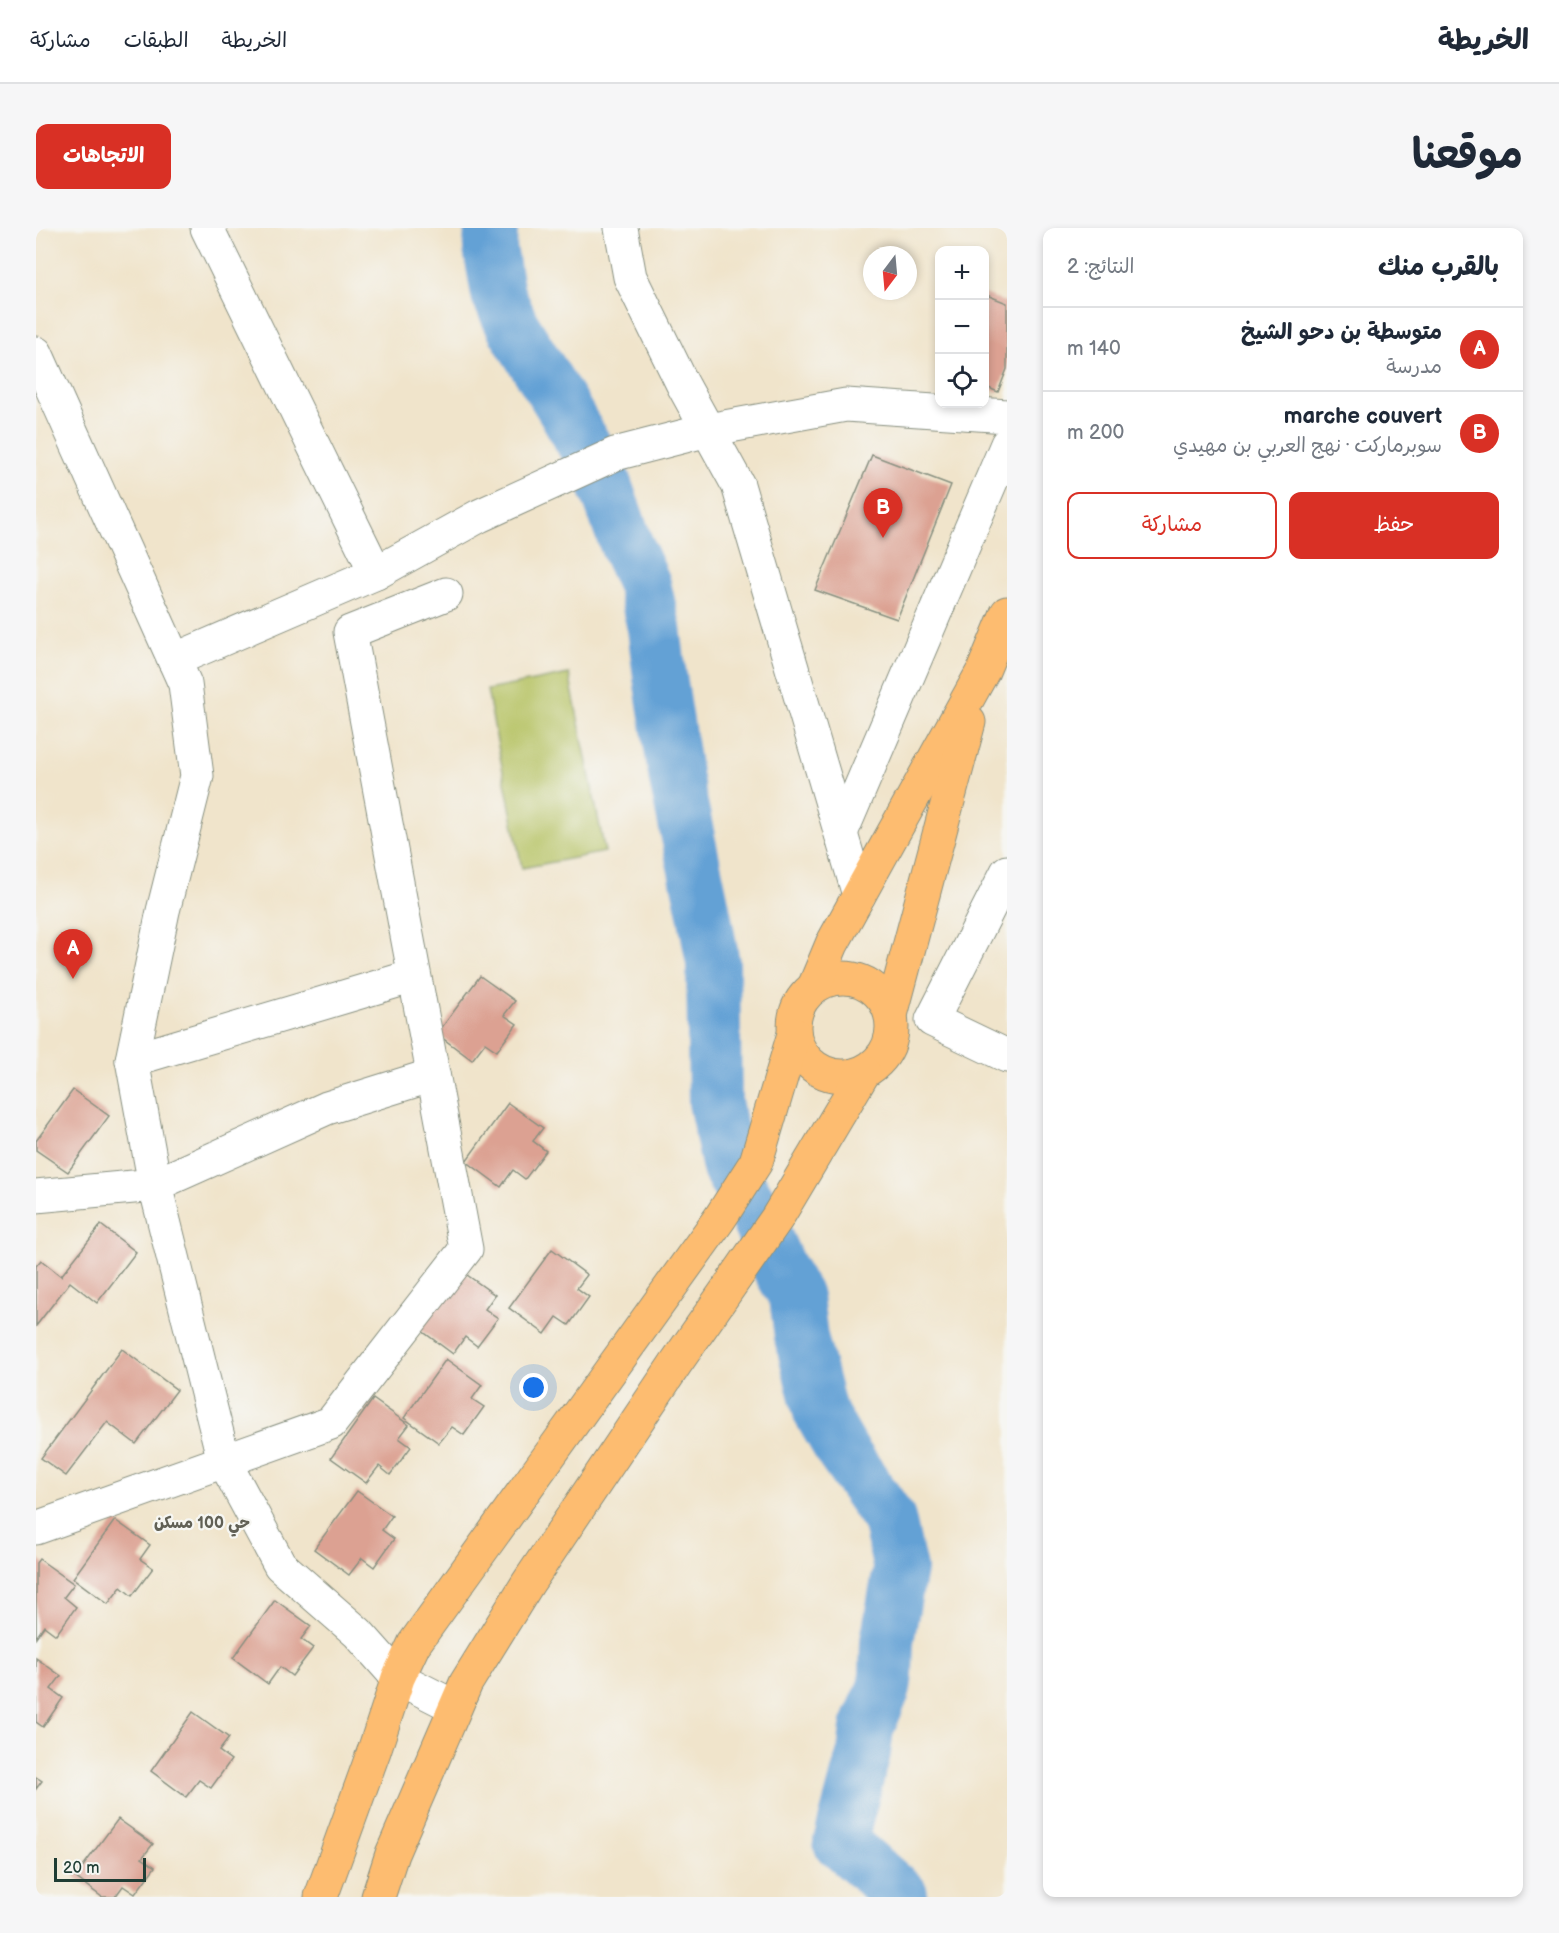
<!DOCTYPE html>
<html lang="ar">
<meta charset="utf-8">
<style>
:root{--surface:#fff;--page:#f6f6f7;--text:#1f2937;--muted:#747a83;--line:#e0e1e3;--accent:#d93025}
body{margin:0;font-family:"Balsamiq Sans","Playpen Sans Arabic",sans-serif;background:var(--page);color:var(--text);direction:rtl}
.controls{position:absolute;right:18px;top:18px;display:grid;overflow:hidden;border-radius:12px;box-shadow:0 3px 9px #0003}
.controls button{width:54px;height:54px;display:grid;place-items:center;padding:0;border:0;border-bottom:2px solid var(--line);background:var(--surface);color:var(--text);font:30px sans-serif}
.compass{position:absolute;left:827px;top:18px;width:54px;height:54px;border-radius:50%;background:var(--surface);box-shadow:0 3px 9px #0003;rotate:196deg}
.scale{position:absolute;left:18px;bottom:15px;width:92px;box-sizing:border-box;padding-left:6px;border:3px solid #1f3d34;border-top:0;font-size:16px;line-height:21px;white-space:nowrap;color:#1f3d34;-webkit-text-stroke:4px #f6f6f2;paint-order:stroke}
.you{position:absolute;left:498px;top:1160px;width:21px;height:21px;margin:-15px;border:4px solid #fff;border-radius:50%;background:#1a73e8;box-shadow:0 0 0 9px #1a73e833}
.badge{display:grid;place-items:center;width:39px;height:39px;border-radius:50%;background:var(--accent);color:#fff;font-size:20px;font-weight:700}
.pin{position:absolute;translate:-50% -50px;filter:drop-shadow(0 2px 3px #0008)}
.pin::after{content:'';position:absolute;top:32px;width:21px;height:18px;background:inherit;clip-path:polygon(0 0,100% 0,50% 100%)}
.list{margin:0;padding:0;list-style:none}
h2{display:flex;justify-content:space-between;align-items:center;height:78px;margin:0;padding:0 24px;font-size:26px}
h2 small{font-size:20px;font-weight:400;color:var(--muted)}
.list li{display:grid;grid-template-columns:39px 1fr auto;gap:18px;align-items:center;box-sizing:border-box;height:84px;padding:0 24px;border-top:2px solid var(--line)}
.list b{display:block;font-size:22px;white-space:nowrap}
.list p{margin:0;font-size:20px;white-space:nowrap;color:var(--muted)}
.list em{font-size:20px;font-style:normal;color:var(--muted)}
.actions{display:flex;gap:12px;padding:18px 24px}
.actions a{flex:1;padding:14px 0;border:2px solid var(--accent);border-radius:12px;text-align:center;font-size:21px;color:var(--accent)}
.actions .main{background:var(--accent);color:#fff}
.icon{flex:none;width:33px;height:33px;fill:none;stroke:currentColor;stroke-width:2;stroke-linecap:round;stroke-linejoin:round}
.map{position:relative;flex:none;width:971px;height:1669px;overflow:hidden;direction:ltr;border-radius:12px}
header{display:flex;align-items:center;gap:36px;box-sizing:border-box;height:84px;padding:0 30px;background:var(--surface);border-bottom:2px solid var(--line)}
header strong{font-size:28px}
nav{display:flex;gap:33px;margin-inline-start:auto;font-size:21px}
.intro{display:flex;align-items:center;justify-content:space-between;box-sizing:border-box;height:144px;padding:0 36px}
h1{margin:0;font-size:42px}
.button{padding:15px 27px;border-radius:12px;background:var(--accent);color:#fff;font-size:21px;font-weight:700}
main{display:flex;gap:36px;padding:0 36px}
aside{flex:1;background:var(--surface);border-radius:12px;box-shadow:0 3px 9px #0003}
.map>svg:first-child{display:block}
.green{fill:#b6c264;stroke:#6a804c;stroke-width:1.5}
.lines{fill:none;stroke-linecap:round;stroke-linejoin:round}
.river{stroke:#64a1d5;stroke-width:54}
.building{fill:#dca192}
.minor-casing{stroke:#889080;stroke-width:35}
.major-casing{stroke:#889080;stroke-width:35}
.minor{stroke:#fff;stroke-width:33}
.major{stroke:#fdbc6f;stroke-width:33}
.labels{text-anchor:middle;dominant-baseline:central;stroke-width:4.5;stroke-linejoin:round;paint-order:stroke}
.neighbourhood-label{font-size:16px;font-weight:bold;fill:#616055;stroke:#f6f6f2}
</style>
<header>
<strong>الخريطة</strong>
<nav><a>الخريطة</a><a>الطبقات</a><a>مشاركة</a></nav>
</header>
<div class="intro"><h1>موقعنا</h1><a class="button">الاتجاهات</a></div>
<main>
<aside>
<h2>بالقرب منك<small>النتائج: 2</small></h2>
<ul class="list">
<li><span class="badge">A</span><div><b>متوسطة بن دحو الشيخ</b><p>مدرسة</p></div><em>140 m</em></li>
<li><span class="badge">B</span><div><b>marche couvert</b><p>سوبرماركت · نهج العربي بن مهيدي</p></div><em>200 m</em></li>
</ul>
<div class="actions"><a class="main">حفظ</a><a>مشاركة</a></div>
</aside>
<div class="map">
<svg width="971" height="1669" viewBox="0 0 971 1669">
<rect width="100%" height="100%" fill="#f6f6f2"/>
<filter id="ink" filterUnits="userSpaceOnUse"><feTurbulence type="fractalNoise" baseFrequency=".0167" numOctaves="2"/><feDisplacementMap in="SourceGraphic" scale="12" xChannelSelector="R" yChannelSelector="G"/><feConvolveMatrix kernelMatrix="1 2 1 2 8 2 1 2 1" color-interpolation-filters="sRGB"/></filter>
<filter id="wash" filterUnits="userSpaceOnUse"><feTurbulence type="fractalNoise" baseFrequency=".008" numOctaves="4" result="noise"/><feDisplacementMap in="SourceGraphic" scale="24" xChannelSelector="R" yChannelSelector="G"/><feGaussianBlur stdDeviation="1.35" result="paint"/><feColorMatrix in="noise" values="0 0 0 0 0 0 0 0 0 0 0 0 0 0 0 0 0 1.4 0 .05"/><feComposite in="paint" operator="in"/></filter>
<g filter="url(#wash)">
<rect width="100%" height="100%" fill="#f0e4cb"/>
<polygon class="green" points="533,446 569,624 486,640 451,462"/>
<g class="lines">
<polyline class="river" points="455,0 454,20 462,66 477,99 528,181 566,249 591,318 608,356 618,400 624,449 640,552 668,685 677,735 679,874 693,940 716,979 743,1040 760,1069 765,1109 784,1184 808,1226 853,1291 864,1341 851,1413 850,1446 848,1460 831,1500 828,1524 804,1614 865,1667 865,1669"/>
</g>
<g id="blocks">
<g class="building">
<polygon points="948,66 971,75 971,141 962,164 948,158"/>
<polygon points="836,227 915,257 861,391 779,362"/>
<polygon points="444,748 479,773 468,787 481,796 461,823 449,815 436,832 401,806"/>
<polygon points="37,862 73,888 32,944 0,922 0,913"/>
<polygon points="472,875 507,900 497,913 510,923 489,951 477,942 465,959 430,933"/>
<polygon points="65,997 100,1024 61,1075 34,1054 0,1098 0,1038 5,1032 25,1048"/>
<polygon points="516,1021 551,1047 541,1060 553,1069 533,1097 521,1089 509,1106 473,1080"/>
<polygon points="424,1042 459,1067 449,1081 462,1090 441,1118 429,1109 417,1126 382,1100"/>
<polygon points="86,1121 141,1162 100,1216 71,1194 30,1248 5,1230"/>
<polygon points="410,1131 446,1157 436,1171 448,1179 428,1207 416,1199 403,1215 368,1190"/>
<polygon points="337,1171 373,1197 363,1210 375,1219 354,1247 343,1238 330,1255 295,1230"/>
<polygon points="321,1263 356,1288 346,1302 358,1311 338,1339 326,1330 313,1347 278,1321"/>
<polygon points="79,1292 114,1317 104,1331 117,1340 96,1368 85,1359 72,1376 37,1350"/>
<polygon points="3,1331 38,1356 28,1369 40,1379 20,1407 8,1398 0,1410 0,1335"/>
<polygon points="239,1372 275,1398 265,1411 277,1420 256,1448 244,1439 232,1456 197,1430"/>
<polygon points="0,1430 25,1448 15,1461 27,1470 7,1499 0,1494"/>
<polygon points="157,1484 193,1510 183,1523 195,1532 175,1560 163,1552 150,1569 115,1543"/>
<polygon points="0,1549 6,1553 0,1561"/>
<polygon points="82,1591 117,1616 106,1630 119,1639 99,1666 87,1658 79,1669 66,1669 39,1649"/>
</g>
</g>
</g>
<g filter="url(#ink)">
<use href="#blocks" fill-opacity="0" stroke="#889080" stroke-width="1.5"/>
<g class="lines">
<defs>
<g id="minor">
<polyline points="171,0 340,345"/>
<polyline points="585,0 594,49 647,157 702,257 823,667"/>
<polyline points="0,125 149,456 161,548 127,683 96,832 119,957 188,1233 244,1337 322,1405 362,1450 419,1479"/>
<polyline points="138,432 340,345 443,288 579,226 672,202 810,177 971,188"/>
<polyline points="805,605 971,216"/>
<polyline points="971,644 896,792 971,828"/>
<polyline points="96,832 378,748"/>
<polyline points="0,968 119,957 291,880 397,847"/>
<polyline points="0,1300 295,1195 430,1021 314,404 410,366"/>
</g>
<g id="major">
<circle cx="807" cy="799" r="49"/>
<polyline points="778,759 796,716 947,443 971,385"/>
<polyline points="855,787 933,494"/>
<polyline points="285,1669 338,1523 362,1450 378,1416 684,990 720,934 758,806"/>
<polyline points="342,1669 356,1626 430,1455 492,1355 640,1135 741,990 828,844"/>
</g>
</defs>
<use href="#minor" class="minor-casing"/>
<use href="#major" class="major-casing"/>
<use href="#minor" class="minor"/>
<use href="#major" class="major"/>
</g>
</g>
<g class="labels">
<g class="neighbourhood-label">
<text x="166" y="1295">حي 100 مسكن</text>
</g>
</g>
</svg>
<div class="controls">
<button>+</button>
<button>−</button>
<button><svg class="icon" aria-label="locate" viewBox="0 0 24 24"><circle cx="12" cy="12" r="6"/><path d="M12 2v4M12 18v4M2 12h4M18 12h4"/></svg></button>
</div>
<svg class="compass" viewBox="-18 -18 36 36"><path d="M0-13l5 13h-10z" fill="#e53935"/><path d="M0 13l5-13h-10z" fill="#747a83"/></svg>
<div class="scale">20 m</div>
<div class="you"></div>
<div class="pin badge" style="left:37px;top:751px">A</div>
<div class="pin badge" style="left:847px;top:310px">B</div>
</div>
</main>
